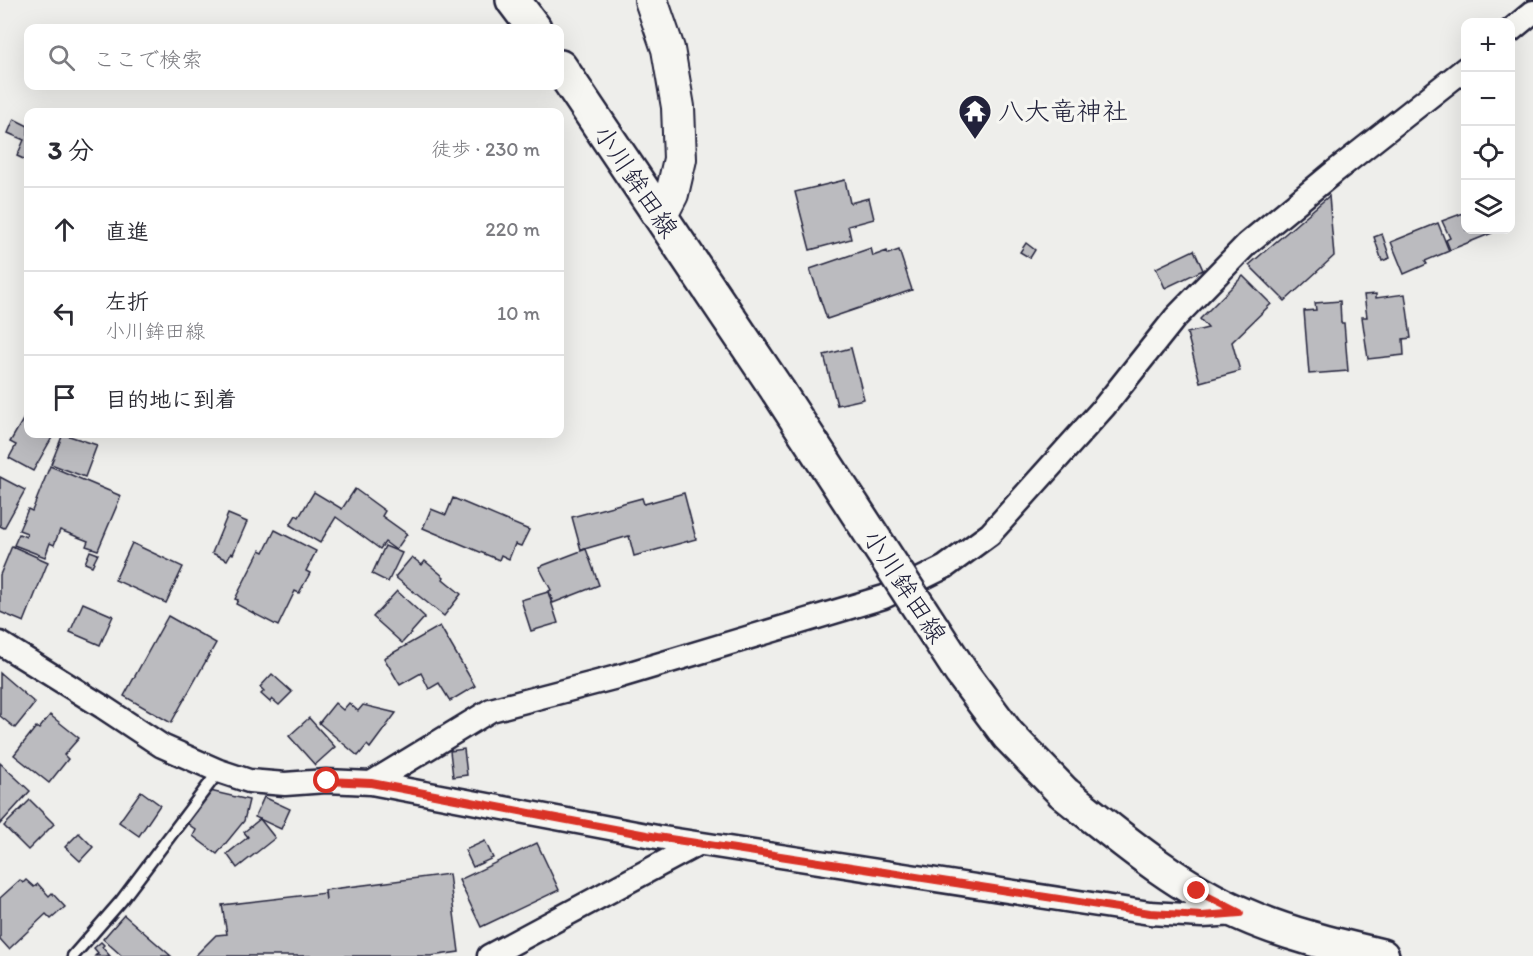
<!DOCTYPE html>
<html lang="ja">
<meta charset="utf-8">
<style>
:root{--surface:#fff;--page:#f7f7f7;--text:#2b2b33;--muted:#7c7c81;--line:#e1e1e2}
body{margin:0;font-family:Itim,"Klee One",sans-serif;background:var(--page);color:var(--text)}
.controls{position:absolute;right:18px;top:18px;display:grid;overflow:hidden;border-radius:12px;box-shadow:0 6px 24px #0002}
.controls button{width:54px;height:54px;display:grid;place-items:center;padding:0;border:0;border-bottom:2px solid var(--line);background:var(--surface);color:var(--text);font:30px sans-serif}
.stop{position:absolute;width:18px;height:18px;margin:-14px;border:4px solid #d93025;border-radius:50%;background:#fff}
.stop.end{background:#d93025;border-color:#fff;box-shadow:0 2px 6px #0008}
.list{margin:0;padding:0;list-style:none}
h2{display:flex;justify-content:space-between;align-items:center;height:78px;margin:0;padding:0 24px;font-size:26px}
h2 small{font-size:20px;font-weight:400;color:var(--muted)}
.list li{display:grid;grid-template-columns:39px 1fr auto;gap:18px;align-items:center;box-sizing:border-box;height:84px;padding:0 24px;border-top:2px solid var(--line)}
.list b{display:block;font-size:22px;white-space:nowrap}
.list p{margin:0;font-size:20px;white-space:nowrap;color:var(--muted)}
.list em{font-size:20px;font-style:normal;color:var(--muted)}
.icon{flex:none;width:33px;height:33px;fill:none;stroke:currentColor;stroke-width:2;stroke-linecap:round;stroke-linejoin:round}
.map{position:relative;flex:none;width:1533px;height:956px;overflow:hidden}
.search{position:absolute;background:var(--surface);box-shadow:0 6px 24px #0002;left:24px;top:24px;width:540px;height:66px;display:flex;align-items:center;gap:15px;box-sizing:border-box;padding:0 21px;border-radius:12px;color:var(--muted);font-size:22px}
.panel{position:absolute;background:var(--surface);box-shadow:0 6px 24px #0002;left:24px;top:108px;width:540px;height:330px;border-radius:12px}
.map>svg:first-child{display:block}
.building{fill:#bbbbbf;stroke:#22223b;stroke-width:1.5}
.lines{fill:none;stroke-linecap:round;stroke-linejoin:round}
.lane-casing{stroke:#22223b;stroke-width:15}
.street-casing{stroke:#22223b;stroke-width:27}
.secondary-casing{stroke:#22223b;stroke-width:36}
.primary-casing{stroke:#22223b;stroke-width:38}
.lane{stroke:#f6f6f2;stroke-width:10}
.street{stroke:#f6f6f2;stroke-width:22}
.secondary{stroke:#f6f6f2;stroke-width:32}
.primary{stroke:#f6f6f2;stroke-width:33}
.primary-bridge-casing{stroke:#22223b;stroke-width:38;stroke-linecap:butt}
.primary-bridge{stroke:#f6f6f2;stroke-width:33}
.route{stroke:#d93025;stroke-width:8}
.labels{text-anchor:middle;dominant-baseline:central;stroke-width:6;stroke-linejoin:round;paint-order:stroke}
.poi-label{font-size:26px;fill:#22223b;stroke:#f6f6f2;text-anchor:start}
.street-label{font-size:26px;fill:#22223b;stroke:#f6f6f2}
</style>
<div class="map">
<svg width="1533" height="956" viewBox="0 0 1533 956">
<rect width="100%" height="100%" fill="#eeeeeb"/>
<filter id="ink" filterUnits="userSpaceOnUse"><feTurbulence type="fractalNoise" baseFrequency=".0167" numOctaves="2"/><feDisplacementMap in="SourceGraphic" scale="12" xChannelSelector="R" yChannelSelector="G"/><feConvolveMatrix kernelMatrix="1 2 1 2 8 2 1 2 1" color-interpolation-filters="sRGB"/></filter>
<g filter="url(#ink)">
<g class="building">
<polygon points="14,119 28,126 28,161 17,156 24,140 8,133"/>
<polygon points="845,180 850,203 869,198 874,219 848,226 851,239 810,250 795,192"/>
<polygon points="1329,196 1334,256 1285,301 1249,265"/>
<polygon points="1466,212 1466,230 1491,230 1492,233 1450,250 1446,240 1450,238 1442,221"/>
<polygon points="1438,223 1449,251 1425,261 1427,264 1404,274 1391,242"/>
<polygon points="1382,234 1390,258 1382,261 1374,237"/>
<polygon points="1026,243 1035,250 1030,258 1020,252"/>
<polygon points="871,248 873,256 887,251 888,254 899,250 912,290 827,319 810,269"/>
<polygon points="1194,250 1203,270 1165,288 1156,268"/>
<polygon points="1243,276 1271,304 1232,342 1240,371 1200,382 1187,333 1208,328 1200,319"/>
<polygon points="1376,294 1376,298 1405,294 1411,338 1403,339 1404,355 1368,359 1362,317 1367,317 1364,295"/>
<polygon points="1340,301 1341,323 1344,323 1348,371 1309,374 1304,311 1316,310 1315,303"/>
<polygon points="851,348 864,399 837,405 824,355"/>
<polygon points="28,411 28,434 54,434 33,471 9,458 16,445 10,442"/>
<polygon points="63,434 97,445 85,477 51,464"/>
<polygon points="50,466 121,496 98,550 86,546 88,541 60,530 54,545 50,543 45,557 14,545 19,534 26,537 27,533 19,530 28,509 32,511"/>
<polygon points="0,477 25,490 4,528 0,526"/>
<polygon points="355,489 385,511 382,516 407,534 396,550 385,542 380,549 336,517 320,543 290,525 296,515 299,517 314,492 342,509"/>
<polygon points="684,493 696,539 634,556 629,536 581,550 572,517 642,498 644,504"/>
<polygon points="453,498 529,530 521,546 515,544 509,559 501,555 499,560 423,528 431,509 446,515"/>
<polygon points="228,514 247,522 233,554 231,553 227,560 212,553"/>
<polygon points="275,530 316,551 306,571 310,573 299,593 295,591 278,626 236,604 238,600 235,599 260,550 264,552"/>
<polygon points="132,543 183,567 166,603 115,580"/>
<polygon points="12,546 48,562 24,622 0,612 0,575"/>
<polygon points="385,546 402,553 388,582 372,574"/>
<polygon points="586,549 599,585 553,603 549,591 551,590 539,567"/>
<polygon points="90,551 98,554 92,566 85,563"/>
<polygon points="412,557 422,565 425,561 444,577 443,579 461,594 444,616 395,577"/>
<polygon points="397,591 425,617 402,643 373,617"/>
<polygon points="548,592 558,623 531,631 521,600"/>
<polygon points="83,603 113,616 100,645 70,632"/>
<polygon points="168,616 216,643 171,723 124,696"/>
<polygon points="440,626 475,686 450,701 439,683 429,689 421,673 400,685 384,658"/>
<polygon points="0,673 35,703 15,728 0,716"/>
<polygon points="272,674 292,692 279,705 272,699 270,702 261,694 264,691 260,687"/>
<polygon points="335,703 343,710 349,703 358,711 363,705 396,713 370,748 367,745 358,756 319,723"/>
<polygon points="50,715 79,738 64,755 68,759 49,783 14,755 36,727 39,729"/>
<polygon points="309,718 335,747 315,765 289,736"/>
<polygon points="464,749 467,775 453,777 450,751"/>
<polygon points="0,763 30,791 0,824"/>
<polygon points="141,791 160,805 139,836 119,822"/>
<polygon points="210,791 249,800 244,821 217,854 193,836 196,830 187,823"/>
<polygon points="264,797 290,809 281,829 255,817"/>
<polygon points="30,800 54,824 28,850 4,826"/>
<polygon points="260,819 275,838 237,868 227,854 248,837 244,832"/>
<polygon points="79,833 93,847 80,861 65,847"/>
<polygon points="485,841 493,858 473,867 465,850"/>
<polygon points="537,843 559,890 481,927 459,880"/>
<polygon points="449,874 459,952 431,956 195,956 216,935 227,934 222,905 325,893 326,900 325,890"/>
<polygon points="20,880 23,883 26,880 34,887 38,884 49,896 52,893 65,907 51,919 46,914 9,949 0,939 0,898"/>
<polygon points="124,915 171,956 122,956 103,939"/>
<polygon points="101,942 104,945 102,947 110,956 95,956 98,953 94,948"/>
</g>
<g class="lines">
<defs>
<polyline id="lane" points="73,956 121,901 219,771"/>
<g id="street">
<polyline points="1510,31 1533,12"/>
<polyline points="0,643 103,707 162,746 219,771 249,781 285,784 326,781 371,783 657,837 1150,913 1202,916 1238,914"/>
<polyline points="371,783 491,710 617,677 884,597 945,567 990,534 1104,407 1175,318 1247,244 1334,172 1466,68"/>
<polyline points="489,956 698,844"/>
</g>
<polyline id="secondary" points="651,0 668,49 678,107 680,159 672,194 660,217"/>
<g id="primary">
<polyline points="513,0 534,28"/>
<polyline points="560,67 778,391"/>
<path d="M1064 793C1119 837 1176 886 1242 914 1287 934 1334 945 1382 956"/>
</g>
</defs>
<use href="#lane" class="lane-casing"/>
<use href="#street" class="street-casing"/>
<use href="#secondary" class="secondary-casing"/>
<use href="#primary" class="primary-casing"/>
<use href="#lane" class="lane"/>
<use href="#street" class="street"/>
<use href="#secondary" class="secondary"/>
<use href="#primary" class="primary"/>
<defs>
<polyline id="primary-bridge" points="778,391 961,672 1008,735 1064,793"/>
</defs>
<use href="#primary-bridge" class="primary-bridge-casing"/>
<use href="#primary-bridge" class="primary-bridge"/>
</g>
</g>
<g class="lines" filter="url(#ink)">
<polyline class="route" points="327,781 371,783 657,837 1150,913 1202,916 1240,913 1197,891"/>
</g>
<defs>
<symbol id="temple-pin" viewBox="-11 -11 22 30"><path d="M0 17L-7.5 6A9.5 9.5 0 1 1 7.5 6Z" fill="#22223b" stroke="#f6f6f2"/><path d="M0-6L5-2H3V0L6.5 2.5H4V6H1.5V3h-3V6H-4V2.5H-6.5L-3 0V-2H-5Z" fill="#fff"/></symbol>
</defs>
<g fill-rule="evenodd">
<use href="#temple-pin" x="956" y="92" width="38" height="52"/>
</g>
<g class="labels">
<g class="poi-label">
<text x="998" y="111">八大竜神社</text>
</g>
<g class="street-label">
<text transform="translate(636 181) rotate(56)">小川鉾田線</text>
<text transform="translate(905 586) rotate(57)">小川鉾田線</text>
</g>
</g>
</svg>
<div class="controls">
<button>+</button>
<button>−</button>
<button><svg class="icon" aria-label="locate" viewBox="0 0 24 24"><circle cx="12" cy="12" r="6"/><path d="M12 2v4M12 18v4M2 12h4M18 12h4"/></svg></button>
<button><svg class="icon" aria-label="layers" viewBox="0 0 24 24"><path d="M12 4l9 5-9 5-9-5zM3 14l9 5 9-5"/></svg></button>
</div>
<div class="stop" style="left:327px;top:781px"></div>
<div class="stop end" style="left:1197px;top:891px"></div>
<div class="search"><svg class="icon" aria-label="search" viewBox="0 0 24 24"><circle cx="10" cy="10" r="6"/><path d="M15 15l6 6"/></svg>ここで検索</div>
<section class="panel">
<h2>3 分<small>徒歩 · 230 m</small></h2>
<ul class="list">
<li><svg class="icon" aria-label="ahead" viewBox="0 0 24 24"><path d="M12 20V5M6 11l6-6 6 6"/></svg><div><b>直進</b></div><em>220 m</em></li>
<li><svg class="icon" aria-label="left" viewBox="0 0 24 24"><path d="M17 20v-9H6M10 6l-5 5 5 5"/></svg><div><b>左折</b><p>小川鉾田線</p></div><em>10 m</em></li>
<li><svg class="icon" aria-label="arrive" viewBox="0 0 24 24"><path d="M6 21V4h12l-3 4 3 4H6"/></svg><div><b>目的地に到着</b></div></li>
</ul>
</section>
</div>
